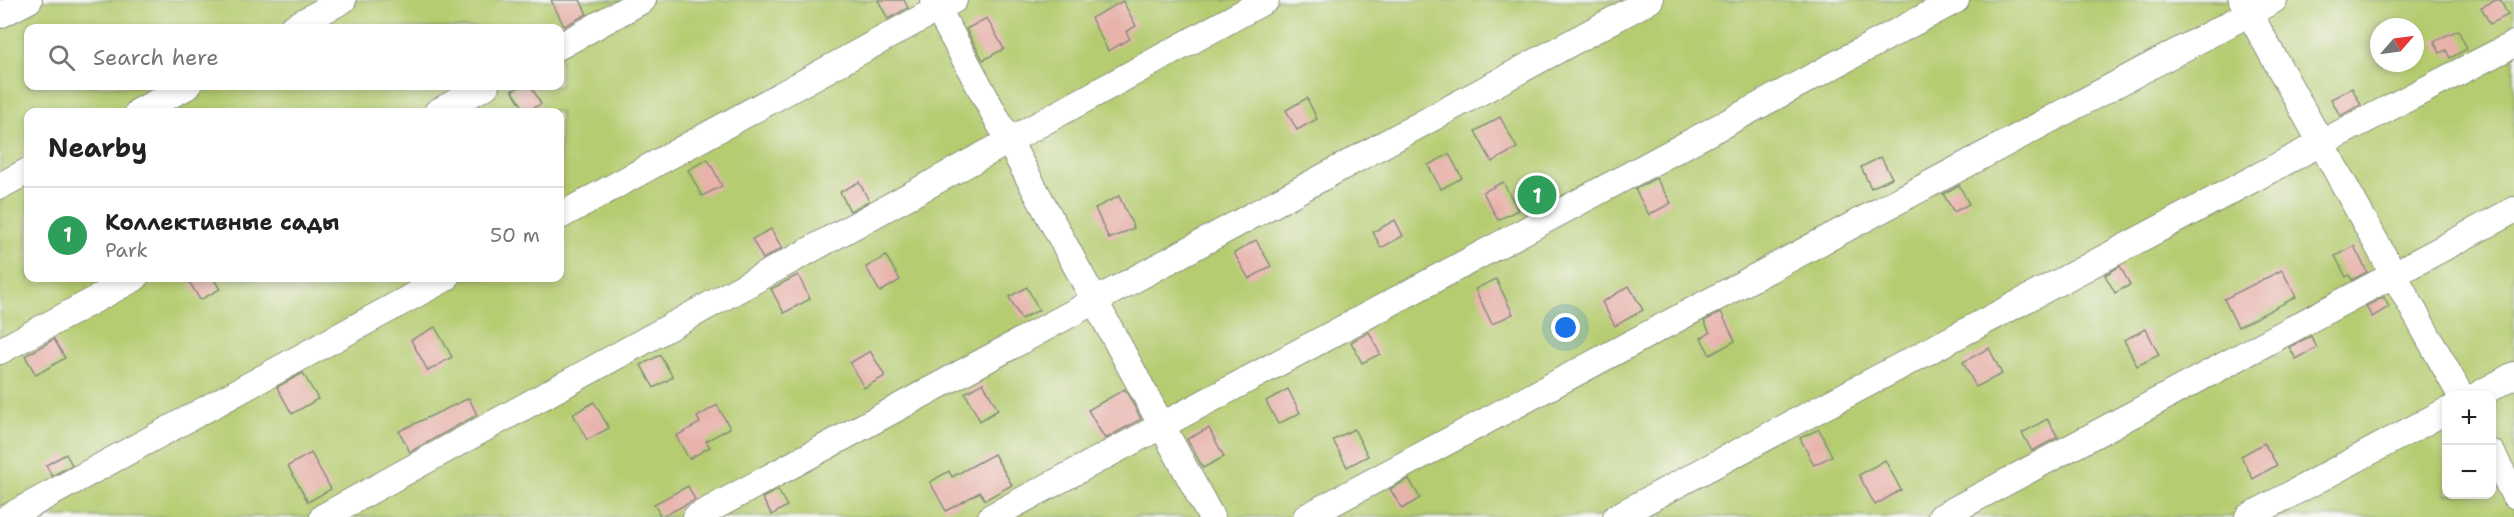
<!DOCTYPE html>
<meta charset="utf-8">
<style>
:root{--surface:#fff;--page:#f2f2f2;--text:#222;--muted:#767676;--line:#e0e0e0;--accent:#0b8043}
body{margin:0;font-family:"Shantell Sans",sans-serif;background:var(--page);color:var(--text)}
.controls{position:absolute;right:18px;bottom:18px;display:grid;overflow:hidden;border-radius:12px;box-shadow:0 3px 9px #0003}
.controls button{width:54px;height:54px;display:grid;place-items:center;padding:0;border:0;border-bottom:2px solid var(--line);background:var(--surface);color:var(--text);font:30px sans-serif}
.compass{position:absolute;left:2370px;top:18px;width:54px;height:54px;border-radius:50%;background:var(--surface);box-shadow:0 3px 9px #0003;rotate:62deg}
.you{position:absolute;left:1566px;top:328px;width:21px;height:21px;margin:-15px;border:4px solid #fff;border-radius:50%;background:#1a73e8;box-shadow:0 0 0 9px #1a73e833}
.badge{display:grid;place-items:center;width:39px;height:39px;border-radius:50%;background:var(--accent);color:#fff;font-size:20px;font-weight:700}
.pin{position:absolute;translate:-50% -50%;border:3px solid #fff;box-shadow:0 2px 6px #0006}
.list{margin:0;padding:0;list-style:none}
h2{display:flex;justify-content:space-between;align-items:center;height:78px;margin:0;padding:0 24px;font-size:26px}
h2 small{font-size:20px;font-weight:400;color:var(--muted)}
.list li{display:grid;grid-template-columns:39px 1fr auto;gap:18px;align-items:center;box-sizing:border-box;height:96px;padding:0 24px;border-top:2px solid var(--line)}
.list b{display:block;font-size:22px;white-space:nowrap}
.list p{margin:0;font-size:20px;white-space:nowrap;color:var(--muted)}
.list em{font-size:20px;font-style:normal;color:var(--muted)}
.icon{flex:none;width:33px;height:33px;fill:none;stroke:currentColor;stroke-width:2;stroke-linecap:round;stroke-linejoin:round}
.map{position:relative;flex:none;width:2514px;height:517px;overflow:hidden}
.search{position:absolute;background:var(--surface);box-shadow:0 3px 9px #0003;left:24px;top:24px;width:540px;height:66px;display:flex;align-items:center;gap:15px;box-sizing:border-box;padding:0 21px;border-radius:12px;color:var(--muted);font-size:22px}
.panel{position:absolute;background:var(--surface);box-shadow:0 3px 9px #0003;left:24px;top:108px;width:540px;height:174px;border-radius:12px}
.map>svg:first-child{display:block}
.green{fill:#b5cc70;stroke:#6a8452;stroke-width:1.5;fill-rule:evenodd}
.building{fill:#e8b2ac}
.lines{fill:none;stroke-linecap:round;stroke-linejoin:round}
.minor-casing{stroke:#868e7a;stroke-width:28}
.minor{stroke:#fff;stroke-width:26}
</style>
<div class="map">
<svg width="2514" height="517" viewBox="0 0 2514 517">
<rect width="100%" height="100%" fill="#f6f6f2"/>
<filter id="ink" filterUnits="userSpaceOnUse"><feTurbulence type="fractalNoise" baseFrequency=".0167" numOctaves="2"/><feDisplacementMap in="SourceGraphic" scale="12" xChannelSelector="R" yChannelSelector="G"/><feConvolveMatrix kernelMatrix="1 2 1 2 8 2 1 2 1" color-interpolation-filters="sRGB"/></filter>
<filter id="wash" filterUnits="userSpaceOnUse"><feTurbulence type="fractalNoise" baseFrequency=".008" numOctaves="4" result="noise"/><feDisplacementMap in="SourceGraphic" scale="24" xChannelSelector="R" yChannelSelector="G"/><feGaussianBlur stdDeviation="1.35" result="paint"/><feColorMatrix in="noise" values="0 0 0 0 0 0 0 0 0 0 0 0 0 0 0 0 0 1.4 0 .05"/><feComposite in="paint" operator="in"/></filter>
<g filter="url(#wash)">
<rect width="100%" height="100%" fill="#ede0c0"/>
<path class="green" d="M0 0H2514V517H0ZM2379 27H2415V63H2379ZM28 28H560V86H28ZM28 112H560V278H28ZM2446 396H2492V494H2446Z"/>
<g id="blocks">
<g class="building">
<polygon points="551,0 580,0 587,14 564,26"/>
<polygon points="878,0 904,0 908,8 888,19"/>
<polygon points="2496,0 2500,0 2508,15 2490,24 2481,7"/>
<polygon points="1123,1 1136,26 1126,32 1130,39 1108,51 1091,18"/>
<polygon points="987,18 1004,49 983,60 966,29"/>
<polygon points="2458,30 2467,49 2450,58 2446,50 2440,53 2434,41"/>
<polygon points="522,86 531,86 541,104 526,112 512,90"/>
<polygon points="2352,88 2361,105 2340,116 2331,99"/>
<polygon points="1307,98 1317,119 1297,130 1286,110"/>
<polygon points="1500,117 1517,148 1492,162 1475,131"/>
<polygon points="1449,154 1462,178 1441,189 1428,165"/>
<polygon points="1881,157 1892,178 1871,188 1861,167"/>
<polygon points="708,159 722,186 702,196 688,170"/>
<polygon points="1656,178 1671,203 1649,215 1635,189"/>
<polygon points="859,182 869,201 850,211 840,192"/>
<polygon points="1503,182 1518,210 1498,220 1483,192"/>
<polygon points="1959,185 1969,204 1954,212 1943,194"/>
<polygon points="1119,196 1134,228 1109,239 1095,208"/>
<polygon points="1395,220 1403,236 1381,248 1373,232"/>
<polygon points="771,229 782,248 763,259 752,239"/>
<polygon points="1256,240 1271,266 1249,279 1234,253"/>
<polygon points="2354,246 2367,272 2352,280 2349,275 2346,277 2335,256"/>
<polygon points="886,256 900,280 880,292 866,267"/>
<polygon points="2120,266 2130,285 2115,293 2105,275"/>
<polygon points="2282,270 2296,297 2238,327 2224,299"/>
<polygon points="798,275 810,299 784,313 771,289"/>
<polygon points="187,278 213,278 220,289 200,300"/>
<polygon points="1496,279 1513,314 1492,324 1475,289"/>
<polygon points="1629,286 1643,310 1615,326 1602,302"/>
<polygon points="1027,287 1039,310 1021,319 1009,297"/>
<polygon points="2384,297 2389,307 2372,317 2366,306"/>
<polygon points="1721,312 1735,341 1710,355 1701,338 1710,333 1704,321"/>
<polygon points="435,327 452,357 428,371 411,340"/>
<polygon points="2146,329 2159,355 2137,366 2124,340"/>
<polygon points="1369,332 1380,354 1362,363 1351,342"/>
<polygon points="2311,336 2317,348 2296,359 2289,347"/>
<polygon points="54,339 65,358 36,375 25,356"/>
<polygon points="1989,348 2002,374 1976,387 1963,362"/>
<polygon points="870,351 885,376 864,388 850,363"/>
<polygon points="660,355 673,377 654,388 641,365"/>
<polygon points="303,373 318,399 292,414 277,387"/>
<polygon points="983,383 998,410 980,421 965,393"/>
<polygon points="1125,389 1141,419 1105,439 1088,410"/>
<polygon points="1288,389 1300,413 1278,424 1266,401"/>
<polygon points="469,398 477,415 410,452 399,431"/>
<polygon points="594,402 609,428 587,440 573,414"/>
<polygon points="717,405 730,428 706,441 710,447 689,459 676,436 700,423 697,417"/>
<polygon points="2047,419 2058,437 2032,451 2022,433"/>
<polygon points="1209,428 1224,457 1203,468 1187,439"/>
<polygon points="1354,429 1368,456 1347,467 1333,440"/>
<polygon points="1819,429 1832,456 1814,465 1800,438"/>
<polygon points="2264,443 2277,465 2253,479 2241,456"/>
<polygon points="311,453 331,489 308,502 288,466"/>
<polygon points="66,454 72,465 52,476 46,465"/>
<polygon points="994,454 1012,485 985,500 980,492 946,511 930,482 949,471 952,477"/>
<polygon points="1885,460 1901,490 1875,505 1859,475"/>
<polygon points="1409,479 1420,498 1402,509 1390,489"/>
<polygon points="688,486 695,500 661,517 654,504"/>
<polygon points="778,490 787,506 772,515 762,498"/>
</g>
</g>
</g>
<g filter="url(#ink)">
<use href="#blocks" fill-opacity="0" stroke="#868e7a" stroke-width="1.5"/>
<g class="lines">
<defs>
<g id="minor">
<polyline points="933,0 1211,517"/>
<polyline points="2242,0 2461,396"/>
<polyline points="0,15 29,0"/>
<polyline points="292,28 343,0"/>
<polyline points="560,46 643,0"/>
<polyline points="138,112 188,86"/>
<polyline points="437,112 486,86"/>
<polyline points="0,186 28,171"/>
<polyline points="560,216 954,0"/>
<polyline points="0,351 135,278"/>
<polyline points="2476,396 2514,375"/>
<polyline points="2492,453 2514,495"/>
<polyline points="8,517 446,278"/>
<polyline points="323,517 1266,0"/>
<polyline points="696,517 1650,0"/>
<polyline points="991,517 1956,0"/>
<polyline points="1306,517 2274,0"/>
<polyline points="1616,517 2321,143 2514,44"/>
<polyline points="1941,517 2514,210"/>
<polyline points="2248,517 2446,411"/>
</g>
</defs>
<use href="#minor" class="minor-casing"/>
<use href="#minor" class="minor"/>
</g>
</g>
</svg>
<div class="controls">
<button>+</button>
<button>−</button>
</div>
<svg class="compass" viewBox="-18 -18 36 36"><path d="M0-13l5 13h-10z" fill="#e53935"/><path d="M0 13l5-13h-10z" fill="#767676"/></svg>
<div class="you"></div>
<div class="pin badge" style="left:1537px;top:195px;background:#2e9e5b">1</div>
<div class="search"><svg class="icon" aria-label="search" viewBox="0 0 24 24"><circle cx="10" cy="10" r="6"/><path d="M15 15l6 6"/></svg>Search here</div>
<section class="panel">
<h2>Nearby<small></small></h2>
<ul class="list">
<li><span class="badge" style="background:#2e9e5b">1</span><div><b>Коллективные сады</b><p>Park</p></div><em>50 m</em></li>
</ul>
</section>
</div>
